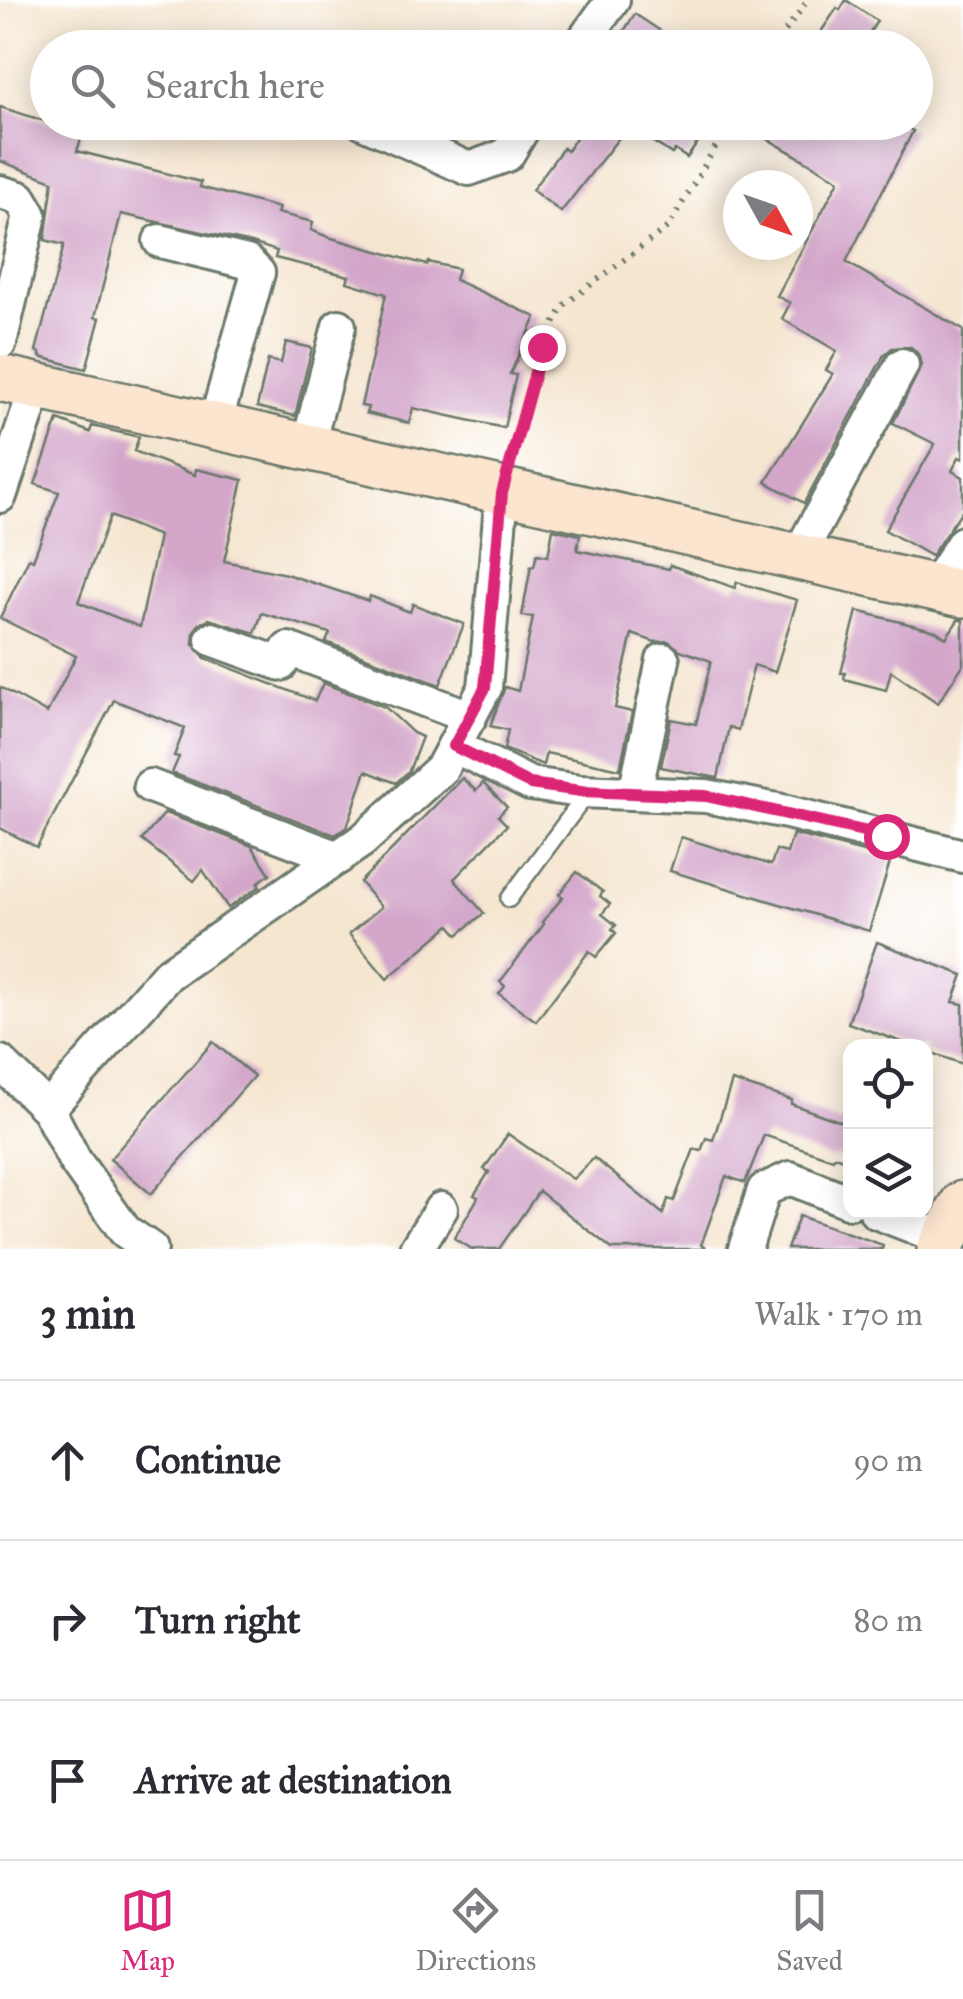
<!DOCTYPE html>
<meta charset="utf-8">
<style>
:root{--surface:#fff;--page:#f2f2f3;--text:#2b2b33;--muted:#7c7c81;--line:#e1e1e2;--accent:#db2777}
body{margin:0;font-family:"IM FELL Great Primer",serif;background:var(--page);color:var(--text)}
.controls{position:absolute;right:30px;bottom:30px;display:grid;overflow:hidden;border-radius:20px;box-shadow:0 5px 25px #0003}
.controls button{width:90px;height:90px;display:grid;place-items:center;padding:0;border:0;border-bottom:2px solid var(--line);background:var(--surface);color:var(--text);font:50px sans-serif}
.compass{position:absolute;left:723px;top:170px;width:90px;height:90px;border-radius:50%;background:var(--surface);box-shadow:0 5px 25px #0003;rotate:130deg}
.stop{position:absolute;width:30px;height:30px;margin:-22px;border:8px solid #db2777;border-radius:50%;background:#fff}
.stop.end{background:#db2777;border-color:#fff;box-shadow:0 2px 10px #0008}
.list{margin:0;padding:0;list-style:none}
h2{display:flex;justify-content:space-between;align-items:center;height:130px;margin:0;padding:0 40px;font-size:42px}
h2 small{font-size:32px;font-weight:400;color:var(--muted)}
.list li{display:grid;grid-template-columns:65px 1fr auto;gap:30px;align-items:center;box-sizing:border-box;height:160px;padding:0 40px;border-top:2px solid var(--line)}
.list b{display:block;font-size:38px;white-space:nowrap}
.list em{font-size:32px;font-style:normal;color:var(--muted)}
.icon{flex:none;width:55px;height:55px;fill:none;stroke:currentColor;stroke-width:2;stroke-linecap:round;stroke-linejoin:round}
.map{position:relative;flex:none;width:963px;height:1249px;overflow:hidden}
.search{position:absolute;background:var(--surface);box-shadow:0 5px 25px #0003;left:30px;right:30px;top:30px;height:110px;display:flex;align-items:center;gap:25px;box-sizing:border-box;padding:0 35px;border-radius:55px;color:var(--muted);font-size:38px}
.sheet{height:610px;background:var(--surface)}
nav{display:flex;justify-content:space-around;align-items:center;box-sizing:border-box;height:140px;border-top:2px solid var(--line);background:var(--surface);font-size:28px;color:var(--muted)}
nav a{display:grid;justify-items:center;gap:5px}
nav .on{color:var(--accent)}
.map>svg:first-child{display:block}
.building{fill:#d3a6ca;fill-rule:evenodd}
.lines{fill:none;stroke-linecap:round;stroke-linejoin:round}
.lane-casing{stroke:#6a786b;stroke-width:20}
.street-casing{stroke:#6a786b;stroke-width:38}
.secondary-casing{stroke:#6a786b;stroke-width:50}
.path{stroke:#6a786b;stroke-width:6;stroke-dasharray:2.5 8;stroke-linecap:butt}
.lane{stroke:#fff;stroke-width:15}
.street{stroke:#fff;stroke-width:32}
.secondary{stroke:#fce5cf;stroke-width:45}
.route{stroke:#db2777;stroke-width:12}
</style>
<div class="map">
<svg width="963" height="1249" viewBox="0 0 963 1249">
<rect width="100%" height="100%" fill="#fff"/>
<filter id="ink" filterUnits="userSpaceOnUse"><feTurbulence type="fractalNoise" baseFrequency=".01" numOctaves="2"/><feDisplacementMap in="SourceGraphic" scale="20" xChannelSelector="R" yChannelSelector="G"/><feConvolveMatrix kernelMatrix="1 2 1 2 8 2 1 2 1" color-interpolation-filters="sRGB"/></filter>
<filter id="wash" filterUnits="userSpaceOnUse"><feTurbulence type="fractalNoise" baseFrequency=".0048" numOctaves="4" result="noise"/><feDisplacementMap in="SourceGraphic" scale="40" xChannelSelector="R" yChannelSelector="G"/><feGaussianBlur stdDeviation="2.25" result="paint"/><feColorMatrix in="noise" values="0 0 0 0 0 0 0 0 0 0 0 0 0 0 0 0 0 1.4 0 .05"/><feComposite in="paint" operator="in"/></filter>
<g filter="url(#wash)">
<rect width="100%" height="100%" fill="#f5e6d0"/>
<g id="blocks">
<g class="building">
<polygon points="846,0 877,21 860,48 810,48 837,8 840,10"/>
<polygon points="635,14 686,48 636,48 620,37"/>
<polygon points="0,107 83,133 77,151 201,182 200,187 279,208 277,213 313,222 311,230 328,237 427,265 428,262 458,269 455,280 536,317 510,374 516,375 504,428 413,408 409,423 366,413 368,407 361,406 386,294 347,282 349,276 275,258 277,251 252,243 121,214 95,317 100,318 86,369 40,357 40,353 36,351 64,245 45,240 53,181 0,161"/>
<polygon points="587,122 712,122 687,158 675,150 672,154 628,126 561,212 532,190 563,148 567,151"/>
<polygon points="738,122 895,122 913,131 846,262 963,330 963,459 959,457 952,471 963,477 963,509 931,556 885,530 935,444 893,423 922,365 918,354 911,347 892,348 884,355 804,503 766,482 833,374 826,370 837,351 782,319 790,303 777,296 839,180"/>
<polygon points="286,342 312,348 295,416 257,407 268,360 281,363"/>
<path d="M58 420 90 432 92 426 139 437 134 451 195 475 196 469 243 480 224 561 286 574 368 601 370 596 410 612 413 604 464 624 440 685 326 642 330 633 262 613 255 633 209 619 200 623 194 631 193 643 205 658 315 701 323 683 385 707 413 733 422 737 409 771 396 783 366 771 347 827 335 835 172 773 179 757 174 756 185 728 114 700 37 847 0 828V687L47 713 76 656 0 618 29 558 33 560 59 492 35 484ZM110 516 159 536 140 627 78 602Z"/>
<polygon points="553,529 580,535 577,550 669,569 670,565 735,588 737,582 797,600 775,672 754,665 738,730 729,727 718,778 661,767 671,719 696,724 711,661 680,650 668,641 655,642 632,634 615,708 632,712 620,769 546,753 543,765 504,749 508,730 490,726 505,687 518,691 533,617 522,616 531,566 534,566 537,554 548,556"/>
<polygon points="857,611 936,631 946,638 958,620 963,620 963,665 938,703 891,671 886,690 844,679 845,673 841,673"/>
<polygon points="462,778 476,791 483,783 507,807 498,816 507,825 454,879 484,913 458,935 450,925 387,979 349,934 381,907 360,882"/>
<polygon points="165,813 252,846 270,874 257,883 260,886 228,908 203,870 194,881 142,840"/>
<polygon points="793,834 891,859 869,931 670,871 681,837 771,865 776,850 787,853"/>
<polygon points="577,872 603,892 600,896 610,904 602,914 616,925 612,929 616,933 596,957 589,951 536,1021 499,994 505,986 500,982 544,924 542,922 563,897 559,894"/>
<polygon points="877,942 963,975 953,1002 963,1004 963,1064 926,1051 926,1046 913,1046 848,1023"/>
<polygon points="213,1042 254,1076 151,1194 110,1159"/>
<polygon points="732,1081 792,1100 791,1104 850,1125 850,1162 835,1156 833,1159 764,1135 745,1183 726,1176 701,1245 707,1249 612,1249 539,1191 499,1249 472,1249 454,1238 475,1203 478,1197 474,1195 489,1172 484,1169 508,1134 573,1179 594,1158 663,1214 668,1199 674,1201 694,1149 701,1151 706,1138 713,1140"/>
<polygon points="799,1216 883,1245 882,1249 787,1249"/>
</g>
</g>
</g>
<g filter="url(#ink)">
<use href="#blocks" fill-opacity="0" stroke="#6a786b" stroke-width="2.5"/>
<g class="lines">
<defs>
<polyline id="lane" points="509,899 589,791"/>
<g id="street">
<polyline points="578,48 613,0"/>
<polyline points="363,122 469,169 507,155 527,122"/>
<polyline points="0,192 20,198 30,215 0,343"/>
<polyline points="160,241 247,262 258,273 214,428"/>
<polyline points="307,449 339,326"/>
<polyline points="0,496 36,388"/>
<polyline points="797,558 902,365"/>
<polyline points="934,588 963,543"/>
<polyline points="212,639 281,664 288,649 470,717"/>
<polyline points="454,746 530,784 581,791 706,796 787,812 963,856"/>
<polyline points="150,786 338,858"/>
<polyline points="635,793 663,660"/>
<polyline points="0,1062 48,1109 75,1161 125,1231 151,1249"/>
<polyline points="48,1109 168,974 363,840 442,768 485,688 502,493"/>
<polyline points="876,1212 945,1239"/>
<polyline points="416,1249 441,1209"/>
<polyline points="745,1249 764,1190 790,1178 850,1202"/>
</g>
<g id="secondary">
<polyline points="0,378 963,594"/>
<polyline points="940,1249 963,1204"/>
</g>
</defs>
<use href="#lane" class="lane-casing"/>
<use href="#street" class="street-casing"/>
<use href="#secondary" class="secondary-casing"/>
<g class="path">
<polyline points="773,48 808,0"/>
<polyline points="513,453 542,347 564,305 669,226 730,122"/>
</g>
<use href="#lane" class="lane"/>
<use href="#street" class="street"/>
<use href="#secondary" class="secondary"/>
</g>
</g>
<g class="lines" filter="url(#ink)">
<polyline class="route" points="542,347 502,493 485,688 454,746 530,784 581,791 706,796 886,836"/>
</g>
</svg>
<div class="controls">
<button><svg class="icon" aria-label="locate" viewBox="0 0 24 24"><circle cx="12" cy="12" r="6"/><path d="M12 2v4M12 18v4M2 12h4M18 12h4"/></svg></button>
<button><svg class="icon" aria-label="layers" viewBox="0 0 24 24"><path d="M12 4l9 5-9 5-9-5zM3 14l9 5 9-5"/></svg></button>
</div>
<svg class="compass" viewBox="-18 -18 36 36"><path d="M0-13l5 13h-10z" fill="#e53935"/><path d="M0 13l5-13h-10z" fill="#7c7c81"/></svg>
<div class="stop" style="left:886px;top:836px"></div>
<div class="stop end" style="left:542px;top:347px"></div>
<div class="search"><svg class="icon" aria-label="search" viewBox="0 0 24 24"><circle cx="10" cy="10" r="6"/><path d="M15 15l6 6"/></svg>Search here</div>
</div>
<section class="sheet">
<h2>3 min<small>Walk · 170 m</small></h2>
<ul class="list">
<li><svg class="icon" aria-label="ahead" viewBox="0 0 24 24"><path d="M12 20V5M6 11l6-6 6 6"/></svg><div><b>Continue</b></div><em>90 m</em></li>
<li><svg class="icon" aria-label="right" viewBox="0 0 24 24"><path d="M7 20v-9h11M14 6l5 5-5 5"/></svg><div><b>Turn right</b></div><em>80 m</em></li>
<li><svg class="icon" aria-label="arrive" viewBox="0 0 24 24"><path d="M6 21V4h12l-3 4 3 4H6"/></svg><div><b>Arrive at destination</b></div></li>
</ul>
</section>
<nav>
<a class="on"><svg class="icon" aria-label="map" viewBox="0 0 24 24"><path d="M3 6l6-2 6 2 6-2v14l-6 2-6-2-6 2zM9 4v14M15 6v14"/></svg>Map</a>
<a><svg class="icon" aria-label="directions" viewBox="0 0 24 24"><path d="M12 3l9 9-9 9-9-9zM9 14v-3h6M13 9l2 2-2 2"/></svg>Directions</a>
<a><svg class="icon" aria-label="saved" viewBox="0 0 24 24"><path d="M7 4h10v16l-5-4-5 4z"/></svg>Saved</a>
</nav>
